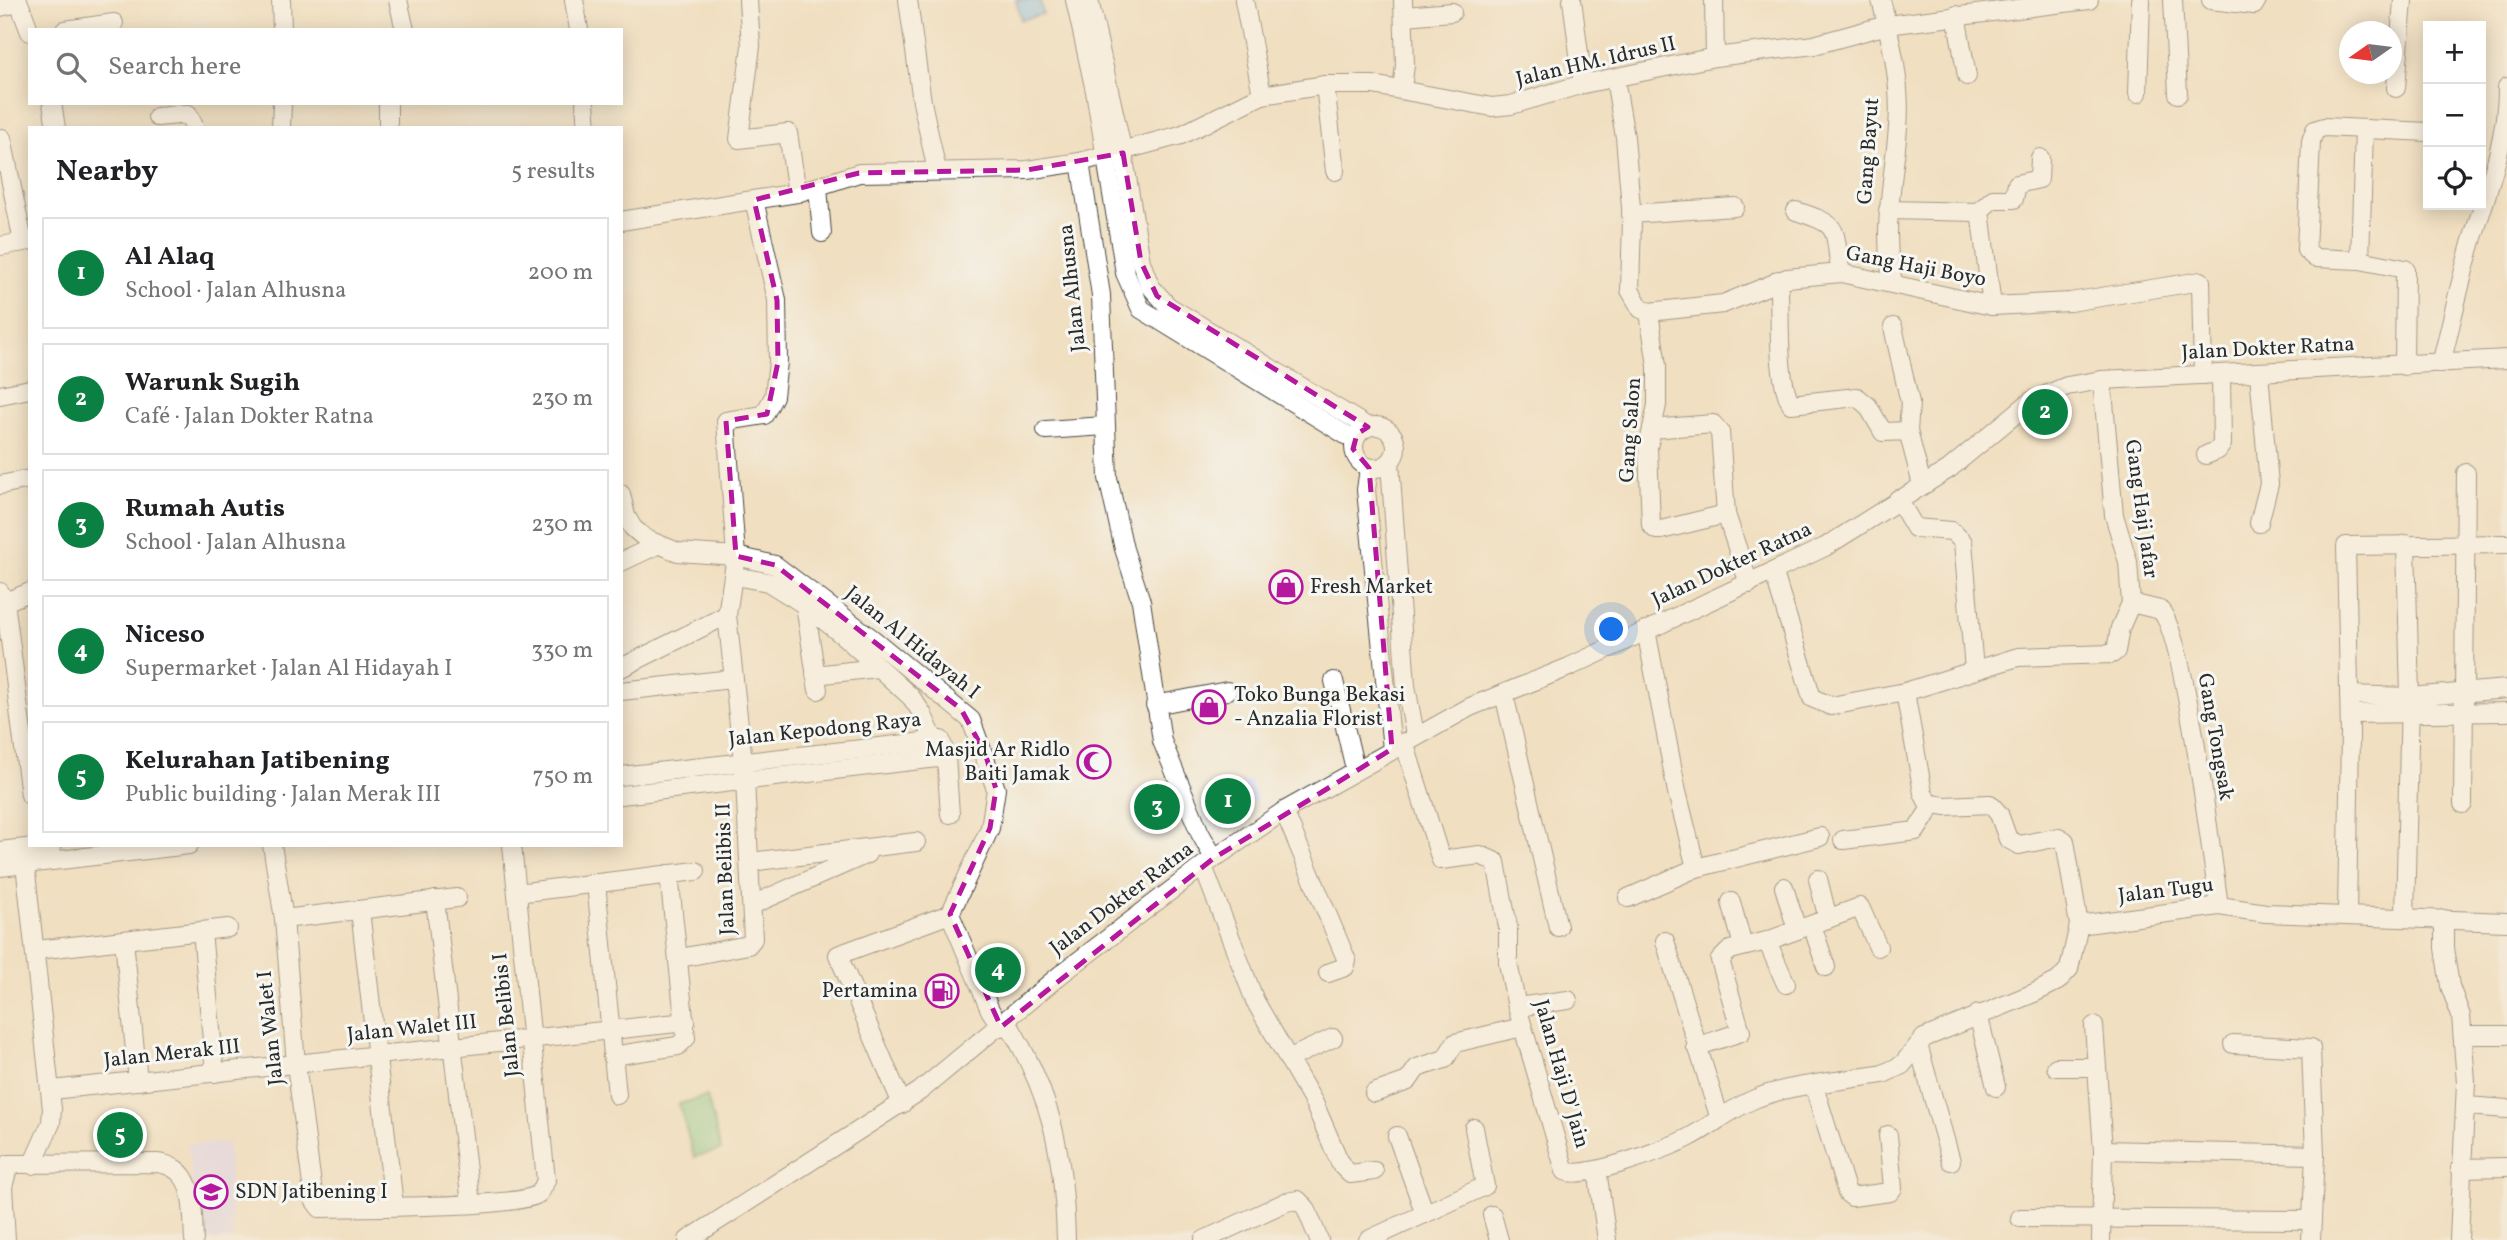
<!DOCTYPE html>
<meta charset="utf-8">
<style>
:root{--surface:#fff;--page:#f6f6f6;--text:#202124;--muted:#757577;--line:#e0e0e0;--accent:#0b8043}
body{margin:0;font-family:Vollkorn,serif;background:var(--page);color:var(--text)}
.controls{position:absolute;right:21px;top:21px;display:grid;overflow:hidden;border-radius:0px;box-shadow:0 4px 18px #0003}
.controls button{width:63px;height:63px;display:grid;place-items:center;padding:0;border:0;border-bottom:2px solid var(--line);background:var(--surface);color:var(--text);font:35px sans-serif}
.compass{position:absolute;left:2339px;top:21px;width:63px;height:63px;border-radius:50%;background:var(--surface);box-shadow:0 4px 18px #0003;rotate:256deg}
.you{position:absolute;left:1612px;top:630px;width:24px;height:24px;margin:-18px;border:5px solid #fff;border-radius:50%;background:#1a73e8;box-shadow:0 0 0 10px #1a73e833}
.badge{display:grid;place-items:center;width:46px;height:46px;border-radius:50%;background:var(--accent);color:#fff;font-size:23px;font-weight:700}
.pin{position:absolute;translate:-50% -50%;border:4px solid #fff;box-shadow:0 2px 7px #0006}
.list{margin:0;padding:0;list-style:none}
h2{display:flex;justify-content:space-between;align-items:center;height:91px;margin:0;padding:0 28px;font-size:30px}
h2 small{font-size:23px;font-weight:400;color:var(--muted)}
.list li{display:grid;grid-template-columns:46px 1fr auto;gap:21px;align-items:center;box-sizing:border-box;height:112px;margin:0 14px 14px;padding:0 14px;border:2px solid var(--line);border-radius:0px}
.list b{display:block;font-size:26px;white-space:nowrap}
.list p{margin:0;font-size:23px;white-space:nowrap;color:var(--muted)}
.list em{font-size:23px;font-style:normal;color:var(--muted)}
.icon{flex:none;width:38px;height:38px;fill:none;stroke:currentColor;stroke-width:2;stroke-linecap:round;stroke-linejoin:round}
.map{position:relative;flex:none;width:2507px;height:1240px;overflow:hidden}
.search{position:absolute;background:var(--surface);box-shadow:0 4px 18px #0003;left:28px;top:28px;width:595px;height:77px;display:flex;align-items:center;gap:18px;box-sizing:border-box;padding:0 24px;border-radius:0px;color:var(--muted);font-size:26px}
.panel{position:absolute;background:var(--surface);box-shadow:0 4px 18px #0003;left:28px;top:126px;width:595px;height:721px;border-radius:0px}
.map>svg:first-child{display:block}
.built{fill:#dbd6f7}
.green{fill:#7bc887;stroke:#537a59;stroke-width:2}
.water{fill:#77bdee;stroke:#51748c;stroke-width:2}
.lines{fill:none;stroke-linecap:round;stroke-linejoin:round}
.minor-casing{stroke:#494641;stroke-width:20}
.minor{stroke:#fff;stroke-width:18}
.marked{fill:none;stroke:#b5179e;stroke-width:5;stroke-dasharray:14 9;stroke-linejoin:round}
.labels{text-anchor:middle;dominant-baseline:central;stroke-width:6;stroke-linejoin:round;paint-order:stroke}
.street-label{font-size:21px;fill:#2b2b2b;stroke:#f6f6f2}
.poi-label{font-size:21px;fill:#2b2b2b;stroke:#f6f6f2;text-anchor:start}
</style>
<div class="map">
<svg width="2507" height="1240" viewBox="0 0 2507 1240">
<rect width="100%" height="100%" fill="#f6f6f2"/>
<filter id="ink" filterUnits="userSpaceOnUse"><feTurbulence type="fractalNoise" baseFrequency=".0143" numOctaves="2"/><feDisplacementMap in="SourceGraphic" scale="14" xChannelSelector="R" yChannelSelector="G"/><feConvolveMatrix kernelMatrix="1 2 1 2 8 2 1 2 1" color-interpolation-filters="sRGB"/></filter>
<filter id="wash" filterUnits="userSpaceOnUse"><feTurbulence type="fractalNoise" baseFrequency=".00686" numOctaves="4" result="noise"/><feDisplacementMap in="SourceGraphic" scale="28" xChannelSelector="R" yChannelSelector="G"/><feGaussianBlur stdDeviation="1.57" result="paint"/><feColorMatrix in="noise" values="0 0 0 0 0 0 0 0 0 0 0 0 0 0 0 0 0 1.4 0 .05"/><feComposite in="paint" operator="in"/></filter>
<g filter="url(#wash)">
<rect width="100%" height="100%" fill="#f0dfc0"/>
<g class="built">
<polygon points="1249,780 1257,800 1207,823 1200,803"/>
<polygon points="1166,784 1177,821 1148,830 1137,793"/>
<polygon points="228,1142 233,1240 197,1240 188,1144"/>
</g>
<polygon class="green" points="707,1096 721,1150 694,1157 679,1104"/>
<polygon class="water" points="1016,0 1040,0 1043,14 1021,20"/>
</g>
<g filter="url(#ink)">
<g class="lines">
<defs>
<g id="minor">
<polyline points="281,0 282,30"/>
<polyline points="398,0 405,30"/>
<polyline points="574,0 579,30"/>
<polyline points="748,0 751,46 739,139 788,133 797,193"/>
<polyline points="908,0 922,102 937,171"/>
<polyline points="1075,0 1095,91 1125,273 1141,309 1354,440"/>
<polyline points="1089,0 1123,153 1141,262 1150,286 1168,306 1368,427"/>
<polyline points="1244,0 1262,95"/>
<polyline points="1572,0 1583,84"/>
<polyline points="1714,0 1715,57"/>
<path d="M1881 0C1891 41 1902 85 1898 127 1894 180 1881 229 1893 282"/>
<polyline points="2173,0 2178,94"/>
<polyline points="2211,0 2254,5 2257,0"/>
<polyline points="0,7 19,3 30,32"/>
<polyline points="1956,15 1967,76"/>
<polyline points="1405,16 1452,12"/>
<polyline points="65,30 114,23"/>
<polyline points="1615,79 1625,137 1632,219 1630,290 1641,309 1649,312 1723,304 1787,278 1841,273 1992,306 2070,302 2201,281 2203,375"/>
<polyline points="1325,85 1335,171"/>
<polyline points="2396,88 2403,0"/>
<polyline points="1402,89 1405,65 1403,0"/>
<polyline points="2138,93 2141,0"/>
<polyline points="52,103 56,128"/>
<polyline points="585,103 587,128"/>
<polyline points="157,117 188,114 195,128"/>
<polyline points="281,128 282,103"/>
<polyline points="388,128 388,103"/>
<polyline points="2,138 23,242"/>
<polyline points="1080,162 1101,295 1108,478 1124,549 1141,601 1162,741 1200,833 1214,858"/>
<polyline points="818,188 822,233"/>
<polyline points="1888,210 1978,212 1993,199 2014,199 2017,184 2039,179 2040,158"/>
<path d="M1796 211C1844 226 1832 228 1841 273"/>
<polyline points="1980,211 1992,306"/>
<polyline points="1631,214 1735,207"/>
<polyline points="621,221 797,193 859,173 1027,170 1080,162 1181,135 1262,95 1325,85 1373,85 1492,107 1511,105 1583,84 1715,57 1814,45 1887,25 2089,0"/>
<polyline points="0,246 30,241"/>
<polyline points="2360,260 2364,129"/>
<path d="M1778 280C1782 314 1775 374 1791 404L1857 397 1868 406 1883 432 1908 431 1922 485"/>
<polyline points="1649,312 1657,366 1657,405 1648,448 1651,525 1656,530 1661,530 1726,514 1749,584"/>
<polyline points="1893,327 1910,403 1908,431"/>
<path d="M2441 364C2451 324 2460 283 2471 244 2487 191 2507 142 2507 87"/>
<polyline points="2404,366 2405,269 2360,260 2315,258 2306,250 2311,141 2315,130 2324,127 2428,132"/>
<polyline points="2259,373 2269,484 2259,523"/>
<polyline points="0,395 30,389"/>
<circle cx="1375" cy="447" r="21"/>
<polyline points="1652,429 1713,424 1720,432 1726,514"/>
<polyline points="1046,430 1105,426"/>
<polyline points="2206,455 2218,450 2222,444 2221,374"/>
<polyline points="1390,463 1406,686 1415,735"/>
<polyline points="1369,468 1366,490 1392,749"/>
<polyline points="0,485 30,479"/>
<polyline points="621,494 626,516 633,528 646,539 678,552 736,556 775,565 874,640 971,720 996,789 990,828 950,914 990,1010 1001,1027"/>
<polyline points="1898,499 1915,528 1952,531 1963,542 1974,670"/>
<polyline points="621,562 657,545"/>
<polyline points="1774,573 1812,698 1831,706 1905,692 2018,657 2112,654 2116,651 2120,628 2131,603 2128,562 2114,515 2102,380"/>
<polyline points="734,576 768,582 805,605 847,639 911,697 922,713 934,740"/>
<polyline points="0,592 5,601 30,795"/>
<path d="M2131 603 2160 610C2185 633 2212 858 2219 906"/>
<polyline points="0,604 30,592"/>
<polyline points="805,605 818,690"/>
<polyline points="1646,630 1677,792 1696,868"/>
<polyline points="621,668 727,615"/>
<polyline points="815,675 877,668"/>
<polyline points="1334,681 1355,769"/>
<polyline points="621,691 732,679"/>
<polyline points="1504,694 1558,927"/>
<polyline points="2349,695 2410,697 2507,689"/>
<polyline points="1155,705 1227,691"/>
<polyline points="2350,714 2507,712"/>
<path d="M1404 742 1441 860 1480 855 1496 862 1508 927V963L1517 1007 1565 1171C1581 1181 1669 1148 1688 1138 1712 1126 1731 1108 1757 1098 1788 1085 1848 1080 1883 1074L1902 1065 1924 1038 2034 993 2058 981 2069 969 2079 925 2065 841 2059 837 2019 845 2008 839 1999 814 1990 804 1945 806 1928 803 1923 793 1905 692"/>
<polyline points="621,776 941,740 946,757 950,814"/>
<polyline points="621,795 946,757"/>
<polyline points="2463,804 2466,473"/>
<polyline points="1284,811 1347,961 1345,967 1328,973"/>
<polyline points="1843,840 1916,831 1932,806"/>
<path d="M272 845 284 919 296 1064 314 1200 320 1208C353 1207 520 1208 538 1194 542 1191 544 1185 546 1180L512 845"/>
<polyline points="0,851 52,845"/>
<polyline points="750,862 916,842"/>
<polyline points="25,864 52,1109 51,1123 32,1165"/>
<polyline points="1203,866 1255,1001 1314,1103 1341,1165 1350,1174 1374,1171"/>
<polyline points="0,867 189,845"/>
<polyline points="1818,879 1828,919"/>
<polyline points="596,883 617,1095"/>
<polyline points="1784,887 1797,930"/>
<polyline points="517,893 696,871"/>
<polyline points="1628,898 1696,868 1820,837"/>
<polyline points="435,900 471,1204"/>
<polyline points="1731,902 1743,946"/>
<polyline points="752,905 867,854"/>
<polyline points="360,910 394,1205"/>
<polyline points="2347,915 2350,734 2346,546 2507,544"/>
<polyline points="2405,916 2410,697 2406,544"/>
<polyline points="284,919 457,898"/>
<polyline points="2444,919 2444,948 2450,986 2461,1016 2466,1082 2459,1240"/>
<polyline points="1812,925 1826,967"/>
<polyline points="2079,925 2219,906 2266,913 2507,922"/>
<polyline points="202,931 215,1073"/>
<polyline points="124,940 138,1081"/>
<polyline points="1665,941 1719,1116"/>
<polyline points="1767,941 1786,984"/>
<polyline points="37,950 228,928"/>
<polyline points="680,958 748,945 753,939 745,780 727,615 736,556 726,421 764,415 774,396 778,362 777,300 754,200"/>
<polyline points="1517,1007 1568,1000"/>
<polyline points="1978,1014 1996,1087"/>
<path d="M1007 1022C1052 1095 1064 1155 1066 1240"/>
<polyline points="2094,1026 2103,1150 2101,1240"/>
<polyline points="2463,1035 2507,1035"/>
<polyline points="2233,1044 2311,1048 2315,1155 2311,1240"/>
<polyline points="1696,1047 1741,1032 1720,960 1730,950 1767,941 1860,907 1878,947"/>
<polyline points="1919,1048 1951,1161"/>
<polyline points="612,1056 678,1046 686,1038 669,874"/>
<polyline points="1288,1059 1333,1038"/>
<polyline points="2056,1067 2095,1067"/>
<polyline points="1814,1086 1847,1193 1852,1197 1890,1192 1893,1188 1888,1135"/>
<polyline points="52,1090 686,1022"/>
<polyline points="1374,1093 1408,1081 1417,1068 1445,1059 1455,1043 1522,1027"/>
<polyline points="902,1104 838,955 950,914"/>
<polyline points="2467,1106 2507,1109"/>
<polyline points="1397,1136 1425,1214"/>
<polyline points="2103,1150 2315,1155"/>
<polyline points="2460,1168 2507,1167"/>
<polyline points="1597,1170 1607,1240"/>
<polyline points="1492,1215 1499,1240"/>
<polyline points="2020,1218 2312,1220"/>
<path d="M6 1240 3 1187 9 1164 157 1163C197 1167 192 1209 194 1240"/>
<polyline points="688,1240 920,1091 1060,975 1203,866 1284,811 1470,707 1569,667 1825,547 1949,469 2031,401 2067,386 2102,380 2507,359"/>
<polyline points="1204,1240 1286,1202 1298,1200 1306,1208 1319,1240"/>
<polyline points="1368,1240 1485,1186 1474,1128"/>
</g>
</defs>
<use href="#minor" class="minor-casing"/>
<use href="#minor" class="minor"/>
</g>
</g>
<path d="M0 0H2507V1240H0ZM1123 153 1141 262 1157 296 1368 427 1357 434 1353 449 1369 468 1392 749 1214 858 1001 1027 950 914 990 828 996 789 985 753 961 709 775 565 736 556 726 421 767 414 778 362 777 300 754 200 859 173 1027 170Z" fill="#f0dfc0" fill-opacity=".55" fill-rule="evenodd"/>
<path class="marked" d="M1123 153 1141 262 1157 296 1368 427 1357 434 1353 449 1369 468 1392 749 1214 858 1001 1027 950 914 990 828 996 789 985 753 961 709 775 565 736 556 726 421 767 414 778 362 777 300 754 200 859 173 1027 170Z"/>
<defs>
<symbol id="shop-ring" viewBox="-11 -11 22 22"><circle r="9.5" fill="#f6f6f2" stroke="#b5179e" stroke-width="1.5"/><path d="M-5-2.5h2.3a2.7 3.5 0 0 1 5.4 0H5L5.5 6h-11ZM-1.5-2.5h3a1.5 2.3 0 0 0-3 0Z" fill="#b5179e"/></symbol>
<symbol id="mosque-ring" viewBox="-11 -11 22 22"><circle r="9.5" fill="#f6f6f2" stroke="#b5179e" stroke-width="1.5"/><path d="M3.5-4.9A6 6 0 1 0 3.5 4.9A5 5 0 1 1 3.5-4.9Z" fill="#b5179e"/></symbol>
<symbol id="fuel-ring" viewBox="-11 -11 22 22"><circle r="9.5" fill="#f6f6f2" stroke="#b5179e" stroke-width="1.5"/><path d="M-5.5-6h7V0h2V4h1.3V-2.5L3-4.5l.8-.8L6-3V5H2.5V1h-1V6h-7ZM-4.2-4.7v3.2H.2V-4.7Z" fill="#b5179e"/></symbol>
<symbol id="school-ring" viewBox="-11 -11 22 22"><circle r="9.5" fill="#f6f6f2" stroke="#b5179e" stroke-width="1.5"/><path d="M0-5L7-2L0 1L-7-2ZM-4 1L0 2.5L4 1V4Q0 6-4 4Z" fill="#b5179e"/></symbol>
</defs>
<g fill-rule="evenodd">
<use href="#shop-ring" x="1267" y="568" width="38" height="38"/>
<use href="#shop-ring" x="1190" y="688" width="38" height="38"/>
<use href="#mosque-ring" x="1075" y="743" width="38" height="38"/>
<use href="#fuel-ring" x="923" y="972" width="38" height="38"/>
<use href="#school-ring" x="192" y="1173" width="38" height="38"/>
</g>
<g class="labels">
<g class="street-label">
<text transform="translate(1596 62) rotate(-13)">Jalan HM. Idrus II</text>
<text transform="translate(1869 151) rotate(-86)">Gang Bayut</text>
<text transform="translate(1916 267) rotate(11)">Gang Haji Boyo</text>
<text transform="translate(1073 288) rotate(-96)">Jalan Alhusna</text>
<text transform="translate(2268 349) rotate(-3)">Jalan Dokter Ratna</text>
<text transform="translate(1631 430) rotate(-86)">Gang Salon</text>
<text transform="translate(2141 509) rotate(82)">Gang Haji Jafar</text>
<text transform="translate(1732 565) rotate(-25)">Jalan Dokter Ratna</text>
<text transform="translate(912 643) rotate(39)">Jalan Al Hidayah I</text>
<text transform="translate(825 730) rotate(-6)">Jalan Kepodong Raya</text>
<text transform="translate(2215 737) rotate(80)">Gang Tongsak</text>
<text transform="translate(726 869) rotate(-92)">Jalan Belibis II</text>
<text transform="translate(2166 891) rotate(-7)">Jalan Tugu</text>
<text transform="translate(1122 899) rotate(-37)">Jalan Dokter Ratna</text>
<text transform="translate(507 1015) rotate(-96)">Jalan Belibis I</text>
<text transform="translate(271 1028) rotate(-96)">Jalan Walet I</text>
<text transform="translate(412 1029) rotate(-6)">Jalan Walet III</text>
<text transform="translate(172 1054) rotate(-6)">Jalan Merak III</text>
<text transform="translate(1561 1074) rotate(74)">Jalan Haji D' Jain</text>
</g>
<g class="poi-label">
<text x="1310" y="587">Fresh Market</text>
<text x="1234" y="695">Toko Bunga Bekasi<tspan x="1234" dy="24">- Anzalia Florist</tspan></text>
<text x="1070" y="750" text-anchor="end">Masjid Ar Ridlo<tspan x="1070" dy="24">Baiti Jamak</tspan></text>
<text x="918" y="991" text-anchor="end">Pertamina</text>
<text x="235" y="1192">SDN Jatibening I</text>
</g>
</g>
</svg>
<div class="controls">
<button>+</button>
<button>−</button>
<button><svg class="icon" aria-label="locate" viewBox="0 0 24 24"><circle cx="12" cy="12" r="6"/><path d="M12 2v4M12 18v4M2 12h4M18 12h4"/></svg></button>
</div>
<svg class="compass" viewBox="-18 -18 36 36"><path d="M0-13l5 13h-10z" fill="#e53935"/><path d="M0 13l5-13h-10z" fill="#757577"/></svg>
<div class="you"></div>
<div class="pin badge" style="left:1228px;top:801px">1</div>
<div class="pin badge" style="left:2045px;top:412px">2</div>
<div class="pin badge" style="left:1157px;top:807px">3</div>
<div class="pin badge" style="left:998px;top:970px">4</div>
<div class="pin badge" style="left:120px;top:1135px">5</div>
<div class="search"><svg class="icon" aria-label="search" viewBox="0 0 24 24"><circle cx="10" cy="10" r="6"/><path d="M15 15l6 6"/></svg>Search here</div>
<section class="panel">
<h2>Nearby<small>5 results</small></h2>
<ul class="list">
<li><span class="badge">1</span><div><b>Al Alaq</b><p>School · Jalan Alhusna</p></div><em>200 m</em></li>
<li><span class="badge">2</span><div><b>Warunk Sugih</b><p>Café · Jalan Dokter Ratna</p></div><em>230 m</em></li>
<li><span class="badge">3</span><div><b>Rumah Autis</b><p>School · Jalan Alhusna</p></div><em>230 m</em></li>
<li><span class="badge">4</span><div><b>Niceso</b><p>Supermarket · Jalan Al Hidayah I</p></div><em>330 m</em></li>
<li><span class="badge">5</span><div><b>Kelurahan Jatibening</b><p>Public building · Jalan Merak III</p></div><em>750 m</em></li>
</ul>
</section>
</div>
